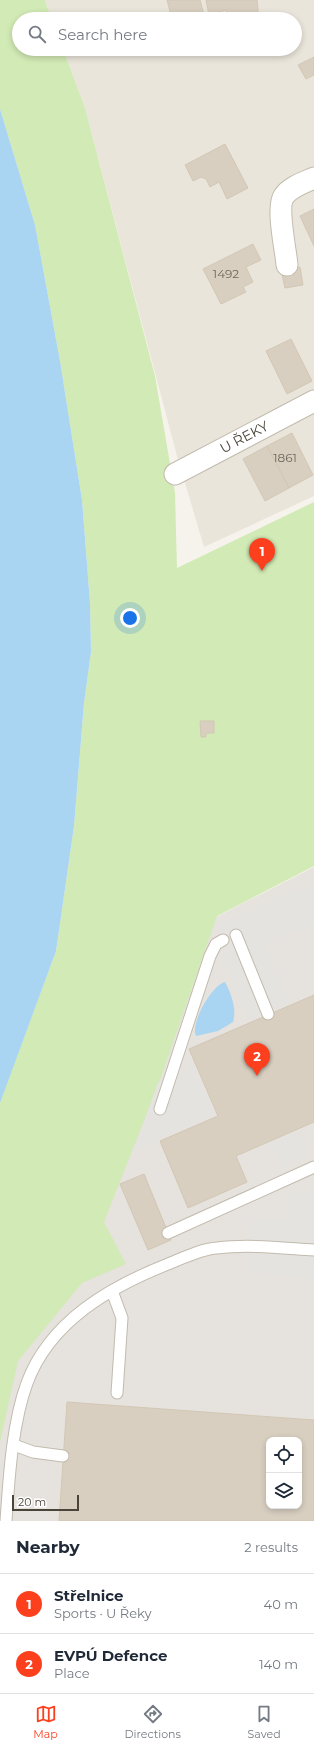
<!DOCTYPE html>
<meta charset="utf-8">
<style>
:root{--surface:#fff;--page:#f2f2f3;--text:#1f2937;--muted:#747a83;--line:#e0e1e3;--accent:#fc3f1d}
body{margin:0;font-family:Montserrat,sans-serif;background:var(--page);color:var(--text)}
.controls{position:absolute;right:12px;bottom:12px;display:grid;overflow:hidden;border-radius:8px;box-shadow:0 2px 6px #0003}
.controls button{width:36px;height:36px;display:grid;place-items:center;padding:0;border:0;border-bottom:1px solid var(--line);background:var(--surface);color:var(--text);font:20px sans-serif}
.scale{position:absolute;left:12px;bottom:10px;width:67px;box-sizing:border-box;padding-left:4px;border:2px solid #4b4439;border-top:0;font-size:11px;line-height:14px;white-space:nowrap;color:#4b4439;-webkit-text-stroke:3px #fff;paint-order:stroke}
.you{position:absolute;left:130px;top:618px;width:14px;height:14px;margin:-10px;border:3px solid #fff;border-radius:50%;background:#1a73e8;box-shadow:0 0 0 6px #1a73e833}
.badge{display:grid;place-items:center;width:26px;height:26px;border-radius:50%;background:var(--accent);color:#fff;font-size:13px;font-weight:700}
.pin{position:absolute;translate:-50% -33px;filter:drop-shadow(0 1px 2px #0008)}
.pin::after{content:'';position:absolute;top:21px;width:14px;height:12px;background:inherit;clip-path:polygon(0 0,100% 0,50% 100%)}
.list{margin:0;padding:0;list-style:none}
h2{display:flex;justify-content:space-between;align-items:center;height:52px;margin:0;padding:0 16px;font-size:17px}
h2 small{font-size:13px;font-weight:400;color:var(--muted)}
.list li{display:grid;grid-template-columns:26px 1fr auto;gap:12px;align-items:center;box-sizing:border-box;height:60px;padding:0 16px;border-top:1px solid var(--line)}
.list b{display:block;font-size:15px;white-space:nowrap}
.list p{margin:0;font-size:13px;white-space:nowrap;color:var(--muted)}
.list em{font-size:13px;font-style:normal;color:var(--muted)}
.icon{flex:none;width:22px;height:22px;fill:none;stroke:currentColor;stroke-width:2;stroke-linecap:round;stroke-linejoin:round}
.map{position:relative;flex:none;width:314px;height:1521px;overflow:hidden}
.search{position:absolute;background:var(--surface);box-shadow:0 2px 6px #0003;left:12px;right:12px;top:12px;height:44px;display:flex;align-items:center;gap:10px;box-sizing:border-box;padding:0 14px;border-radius:22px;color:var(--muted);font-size:15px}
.sheet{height:172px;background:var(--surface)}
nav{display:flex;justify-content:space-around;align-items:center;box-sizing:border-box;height:56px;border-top:1px solid var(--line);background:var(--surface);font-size:11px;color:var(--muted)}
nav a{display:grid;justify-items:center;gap:2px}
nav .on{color:var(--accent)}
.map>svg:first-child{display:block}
.residential{fill:#eae5da}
.industrial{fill:#e6e2dd;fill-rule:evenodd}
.green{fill:#d2eab5}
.parking{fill:#e5e3e0}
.water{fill:#a9d4f2}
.building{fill:#d8cfc1;stroke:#d3c7b4;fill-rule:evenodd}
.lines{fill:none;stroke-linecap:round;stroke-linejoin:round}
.service-casing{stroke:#c2bbae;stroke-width:13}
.minor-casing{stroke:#c2bbae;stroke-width:23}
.service{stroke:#fff;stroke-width:11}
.minor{stroke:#fff;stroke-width:21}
.labels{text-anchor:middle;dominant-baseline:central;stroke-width:3;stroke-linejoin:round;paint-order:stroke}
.number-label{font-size:12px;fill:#6e675b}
.street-label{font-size:14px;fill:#4b4439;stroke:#fff}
</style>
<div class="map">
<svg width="314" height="1521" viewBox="0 0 314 1521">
<rect width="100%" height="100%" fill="#f6f3ec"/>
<polygon class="residential" points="47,0 314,0 314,496 204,547 177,456 85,108 63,49 295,49 295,19 52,19 45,1"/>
<path class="industrial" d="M314 867V1521H0V1370L159 940 218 916ZM269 1440H299V1506H269Z"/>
<polygon class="green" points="0,0 47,0 45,1 52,19 19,19 19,49 63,49 85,108 155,376 175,493 177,568 314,502 314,866 217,916 159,1083 104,1222 126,1264 82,1283 18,1361 0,1442 0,1102 56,951 74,826 84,703 91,652 90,603 82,500 60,361 35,225 0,109"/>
<g class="parking">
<polygon points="314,883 314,924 264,945 289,1005 249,1022 216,944 223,940 217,924"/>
<polygon points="193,1067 216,1113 134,1150 158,1082"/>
<polygon points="298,1129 309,1156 281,1168 269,1141"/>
<polygon points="314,1187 314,1278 248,1273 252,1217 286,1220 288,1198"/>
</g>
<g class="water">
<polygon points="0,109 35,225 60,361 82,500 90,603 91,652 84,703 74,826 56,951 0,1103"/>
<path d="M225 982C231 993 237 1010 233 1022L218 1031 196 1036C190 1023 212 985 225 982Z"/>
</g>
<g class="building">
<polygon points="167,0 200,0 205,19 172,19"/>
<polygon points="206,0 257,0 259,19 228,19 226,10 209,15"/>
<polygon points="295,33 299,40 295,42"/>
<polygon points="314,57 314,75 306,79 298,65"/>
<polygon points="225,144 248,188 227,199 219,182 210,187 206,179 201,177 193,181 185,165"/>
<polygon points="314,209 314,246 300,216"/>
<polygon points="253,244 261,260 246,267 253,282 243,287 246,292 221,304 203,269"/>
<polygon points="300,267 303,285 285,288 281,270"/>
<polygon points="291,339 312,381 287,394 266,351"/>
<polygon points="292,433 313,475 289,488 267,446"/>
<polygon points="267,446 289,488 265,501 243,459"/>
<polygon points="200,721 214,721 214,733 206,733 206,737 201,737"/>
<polygon points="314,995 314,1122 236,1156 247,1182 188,1208 160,1141 218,1116 189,1049"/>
<polygon points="144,1174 171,1240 148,1250 120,1184"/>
<path d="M67 1402 314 1420V1521H59ZM269 1440H299V1506H269Z"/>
</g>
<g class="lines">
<defs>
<g id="service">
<polyline points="236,935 268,1014"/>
<polyline points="160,1109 210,956 216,944 223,940"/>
<polyline points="168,1233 314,1167"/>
<polyline points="112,1291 122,1318 117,1393"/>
<polyline points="14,1445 33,1452 63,1456"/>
<path d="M6 1521C9 1478 12 1424 27 1383 50 1321 110 1287 168 1264 183 1258 201 1249 217 1248 249 1244 282 1248 314 1250"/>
</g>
<g id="minor">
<path d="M287 265C286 251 276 207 284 196 290 187 305 182 314 178"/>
<polyline points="175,474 314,401"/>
</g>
</defs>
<use href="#service" class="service-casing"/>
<use href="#minor" class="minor-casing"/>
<use href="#service" class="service"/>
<use href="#minor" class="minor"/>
</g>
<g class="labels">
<g class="number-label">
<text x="226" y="273">1492</text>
<text x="285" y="457">1861</text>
</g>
<g class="street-label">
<text transform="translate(244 437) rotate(-28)">U ŘEKY</text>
</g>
</g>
</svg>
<div class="controls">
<button><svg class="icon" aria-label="locate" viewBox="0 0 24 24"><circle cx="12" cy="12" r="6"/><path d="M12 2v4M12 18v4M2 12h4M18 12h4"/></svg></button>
<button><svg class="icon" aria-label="layers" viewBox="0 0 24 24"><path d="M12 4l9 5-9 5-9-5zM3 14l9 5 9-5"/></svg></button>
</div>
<div class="scale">20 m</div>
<div class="you"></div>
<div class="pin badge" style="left:262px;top:571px">1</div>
<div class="pin badge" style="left:257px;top:1076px">2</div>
<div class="search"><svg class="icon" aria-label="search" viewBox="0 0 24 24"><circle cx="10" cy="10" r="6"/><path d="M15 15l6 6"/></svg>Search here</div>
</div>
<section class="sheet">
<h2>Nearby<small>2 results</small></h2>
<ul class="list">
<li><span class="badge">1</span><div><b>Střelnice</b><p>Sports · U Řeky</p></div><em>40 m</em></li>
<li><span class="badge">2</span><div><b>EVPÚ Defence</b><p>Place</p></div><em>140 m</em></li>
</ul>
</section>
<nav>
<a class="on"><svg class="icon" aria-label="map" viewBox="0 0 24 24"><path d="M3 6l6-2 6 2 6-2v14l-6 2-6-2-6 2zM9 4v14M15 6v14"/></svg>Map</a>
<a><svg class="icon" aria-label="directions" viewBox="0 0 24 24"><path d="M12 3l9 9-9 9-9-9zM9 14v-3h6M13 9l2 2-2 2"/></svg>Directions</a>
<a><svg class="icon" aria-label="saved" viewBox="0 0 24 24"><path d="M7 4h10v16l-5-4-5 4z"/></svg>Saved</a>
</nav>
